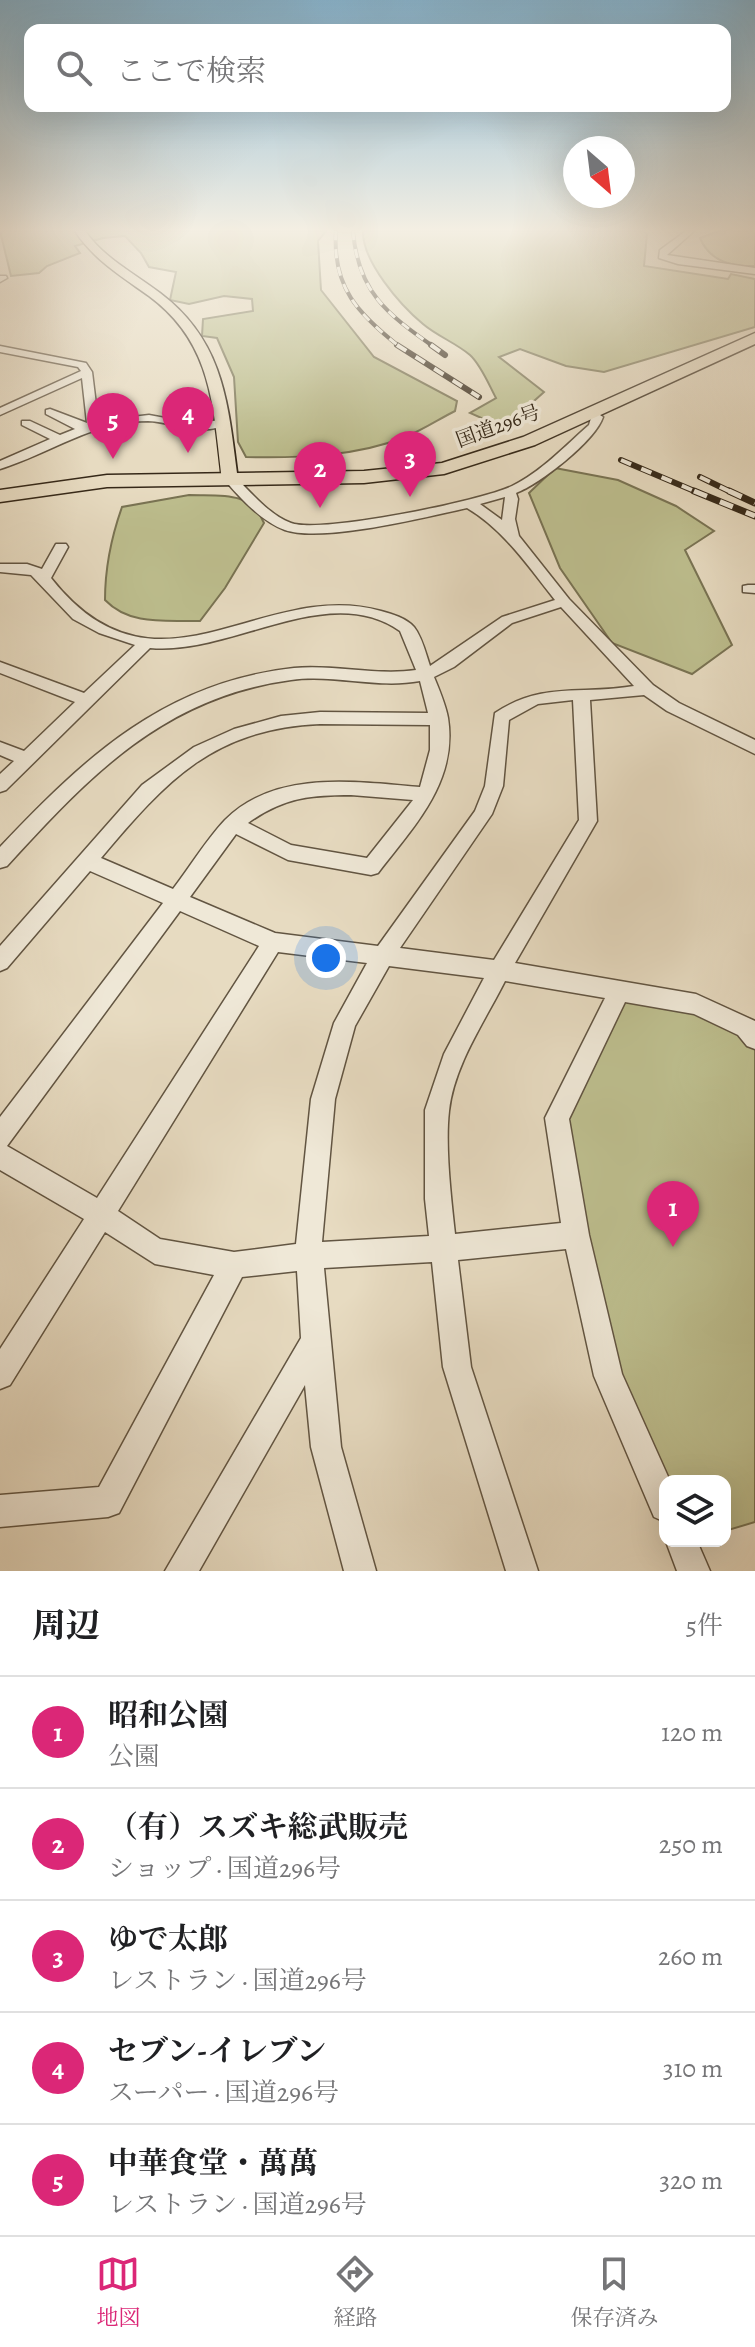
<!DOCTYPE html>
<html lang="ja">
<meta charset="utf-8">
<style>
:root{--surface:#fff;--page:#f2f2f2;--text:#202124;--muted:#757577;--line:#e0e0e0;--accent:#db2777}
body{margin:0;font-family:Alegreya,"Noto Serif JP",serif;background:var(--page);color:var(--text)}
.controls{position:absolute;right:24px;bottom:24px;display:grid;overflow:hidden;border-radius:16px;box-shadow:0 8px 32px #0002}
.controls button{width:72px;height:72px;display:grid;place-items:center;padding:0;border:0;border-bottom:2px solid var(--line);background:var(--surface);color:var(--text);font:40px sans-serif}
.compass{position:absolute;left:563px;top:136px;width:72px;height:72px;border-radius:50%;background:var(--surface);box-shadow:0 8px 32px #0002;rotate:152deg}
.you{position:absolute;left:326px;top:958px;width:28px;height:28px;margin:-20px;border:6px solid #fff;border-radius:50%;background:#1a73e8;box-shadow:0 0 0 12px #1a73e833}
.badge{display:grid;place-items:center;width:52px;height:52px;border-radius:50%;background:var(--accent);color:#fff;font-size:26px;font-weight:700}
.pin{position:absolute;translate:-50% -66px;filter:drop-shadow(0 2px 4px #0008)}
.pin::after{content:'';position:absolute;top:42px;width:28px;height:24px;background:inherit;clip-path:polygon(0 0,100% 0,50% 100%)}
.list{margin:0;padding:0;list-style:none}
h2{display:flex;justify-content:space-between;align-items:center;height:104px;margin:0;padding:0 32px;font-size:34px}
h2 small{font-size:26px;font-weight:400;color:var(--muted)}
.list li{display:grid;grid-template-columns:52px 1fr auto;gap:24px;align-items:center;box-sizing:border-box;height:112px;padding:0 32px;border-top:2px solid var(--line)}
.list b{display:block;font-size:30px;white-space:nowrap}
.list p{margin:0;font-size:26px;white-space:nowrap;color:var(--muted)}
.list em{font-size:26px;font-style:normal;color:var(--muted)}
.icon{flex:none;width:44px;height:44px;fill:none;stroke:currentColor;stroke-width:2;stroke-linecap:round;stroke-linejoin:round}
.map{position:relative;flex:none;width:755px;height:1571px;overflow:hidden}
.search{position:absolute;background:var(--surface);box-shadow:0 8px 32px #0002;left:24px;right:24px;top:24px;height:88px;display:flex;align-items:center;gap:20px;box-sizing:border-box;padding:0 28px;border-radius:16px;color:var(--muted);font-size:30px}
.sheet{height:664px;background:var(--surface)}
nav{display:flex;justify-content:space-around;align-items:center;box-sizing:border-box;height:112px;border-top:2px solid var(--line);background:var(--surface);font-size:22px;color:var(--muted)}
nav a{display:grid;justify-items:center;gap:4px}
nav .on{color:var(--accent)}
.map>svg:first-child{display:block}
.green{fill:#bdbe8e;stroke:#797353;stroke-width:2}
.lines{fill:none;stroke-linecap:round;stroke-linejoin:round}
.minor-casing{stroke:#625542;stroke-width:3}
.major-casing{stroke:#352818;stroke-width:3}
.highway-casing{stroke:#352818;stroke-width:3}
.minor{fill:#efe8d7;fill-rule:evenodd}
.major{fill:#e7dbc1;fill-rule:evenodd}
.highway{fill:#e7dbc1;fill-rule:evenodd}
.rail-far2-casing{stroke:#352818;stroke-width:4}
.rail-far1-casing{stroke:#352818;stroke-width:6}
.rail-casing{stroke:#352818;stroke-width:7}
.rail-far2{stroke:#efe8d7;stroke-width:3;stroke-dasharray:9;stroke-linecap:butt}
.rail-far1{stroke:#efe8d7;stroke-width:4;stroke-dasharray:11;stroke-linecap:butt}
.rail{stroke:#efe8d7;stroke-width:5;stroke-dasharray:14;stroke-linecap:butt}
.labels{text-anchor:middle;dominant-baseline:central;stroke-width:7;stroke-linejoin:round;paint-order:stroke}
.far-street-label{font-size:20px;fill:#352818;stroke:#efe8d7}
</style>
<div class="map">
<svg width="755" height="1571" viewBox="0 0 755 1571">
<rect width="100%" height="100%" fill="#e7dbc1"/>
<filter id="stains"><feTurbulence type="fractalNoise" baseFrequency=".0025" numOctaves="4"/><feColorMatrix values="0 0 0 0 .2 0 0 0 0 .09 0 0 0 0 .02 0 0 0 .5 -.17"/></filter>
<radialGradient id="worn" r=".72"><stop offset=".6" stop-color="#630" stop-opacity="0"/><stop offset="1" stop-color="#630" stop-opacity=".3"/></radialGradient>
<g class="green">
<path d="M0 231H326L318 241 321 290 374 357 457 401 455 411C439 419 423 430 405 437 355 457 299 458 246 457L238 442 234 377 217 338 202 336 203 319 253 311 252 299 224 296 189 304 170 300 176 272 149 267 141 253 125 236 103 238 75 246 80 253 47 266 39 273 11 276Z"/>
<path d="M363 231H642L647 234 644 266 728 279 731 274 755 279V327L604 372 566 366 520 349 499 357 544 392 504 428 470 413 496 398C489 385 481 365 470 355 456 343 437 336 423 324 400 305 362 261 363 231Z"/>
<path d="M718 231H755V266C732 267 710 262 700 238Z"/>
<polygon points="555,468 618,480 676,506 714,531 685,550 732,645 692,674 612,643 560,568 529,493"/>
<path d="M189 495C220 496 250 490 264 523L225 588 200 621C166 620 130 626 105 600 105 567 111 538 122 507Z"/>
<path d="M624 998C671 1006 724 1010 755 1050V1522L725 1531V1481H665L616 1375 566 1120Z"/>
</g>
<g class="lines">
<defs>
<g id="minor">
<polygon points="686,231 694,231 667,255 755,268 755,274 678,264 659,258 660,250"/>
<polygon points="0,276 6,276 7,278 0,282"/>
<path d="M0 346 86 363 92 372 98 421 149 415 192 423 222 420 228 423C204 438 174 422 148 421 93 421 51 453 0 469V461L50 439 22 425V421H30L60 435 75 429 46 414V410L50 409 87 423 82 378 0 415V408L81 371 78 367 0 352Z"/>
<path d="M586 411H594L603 417C595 441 540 484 516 493L518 499 515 519 519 536 569 599 653 685 679 703 755 740V754L667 711 644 695 590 700 597 821 515 963 696 994 755 1021V1049L747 1046 738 1035 694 1014 625 1002 569 1119 589 1235 622 1374 670 1481H665V1522L654 1517 594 1376 566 1249 458 1260 471 1367 538 1571H506L443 1367 432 1262 324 1268 341 1447 376 1571H344L311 1447 305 1385 199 1571H165L301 1338 297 1271 242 1277 119 1513 108 1517 0 1527V1495L99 1487 214 1275 155 1264 105 1232 10 1385 0 1389V1349L84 1219 0 1170V1117L163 903 90 871 7 968 0 971V946L142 785 194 747 234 729 281 716 320 712 428 713 420 681C377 689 334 674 291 680 164 697 90 775 7 866L0 868V847C85 757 165 682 294 668 335 664 376 676 416 670L400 631C328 580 230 656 150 648L6 790 0 792V774L14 761 0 755V742L24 751 75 702 0 673V662L84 693 135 645 99 633 73 619 31 575 0 572V564H27L42 569 56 544H66L68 547 51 578C157 713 261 577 381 611 392 614 406 618 414 627 422 637 426 654 430 666L502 617 555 600C528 566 504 530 467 508 426 517 322 543 285 530 262 522 239 497 224 479L234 476C251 492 269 515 291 523 320 534 481 501 512 486 541 472 565 446 589 425L591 418 584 413ZM505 497 502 520 480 504ZM561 607 634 686C582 695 543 681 495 713L485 786 475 811 378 946 275 933 190 897 236 834 288 860 371 875 378 873C414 826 458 782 448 718 446 706 439 689 434 677L454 667 512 623ZM573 700 579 820 494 960 400 948 492 814 503 786 509 720 538 704ZM320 724 430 725V750L420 787C356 782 276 769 225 820 206 840 190 867 173 889L101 858C166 781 212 729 320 724ZM351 795 413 800 367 858 291 845 248 823C283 798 309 795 351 795ZM180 911 259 946 97 1198 7 1146ZM278 952 367 963 334 1023 311 1099 296 1244 234 1252 160 1239 118 1211ZM389 966 484 978 444 1054 425 1110V1199L429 1236 322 1242 335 1099 355 1026ZM505 981 605 998 545 1118 561 1223 455 1234C451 1198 445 1146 449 1111 454 1065 485 1021 505 981Z"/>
<polygon points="748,585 755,585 755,593 743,592 743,586"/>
<polygon points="665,1539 697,1541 710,1571 677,1571"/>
</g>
<path id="major" d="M75 231H85C105 259 134 273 160 293 225 342 228 405 238 479L236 483H224L222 479C213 407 213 343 149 296 121 276 94 260 75 231Z"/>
<polygon id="highway" points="755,333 755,344 535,445 444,474 364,483 107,487 0,502 0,490 107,475 364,471 442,463 523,437"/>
</defs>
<use href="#minor" class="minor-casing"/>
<use href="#major" class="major-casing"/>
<use href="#highway" class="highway-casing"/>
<use href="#minor" class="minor"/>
<use href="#major" class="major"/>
<use href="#highway" class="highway"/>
<defs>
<g id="rail-far2">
<path d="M336 231C332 287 358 314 400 347"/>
<path d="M353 231C358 292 387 314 434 347"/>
</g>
<g id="rail-far1">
<polyline points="397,345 479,397"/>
<polyline points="431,345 445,355"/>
<polyline points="621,460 699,493"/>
<polyline points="700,477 733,493"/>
</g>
<g id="rail">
<polyline points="694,491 755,516"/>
<polyline points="729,491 755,503"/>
</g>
</defs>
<use href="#rail-far2" class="rail-far2-casing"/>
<use href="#rail-far1" class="rail-far1-casing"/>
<use href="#rail" class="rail-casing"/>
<use href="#rail-far2" class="rail-far2"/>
<use href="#rail-far1" class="rail-far1"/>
<use href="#rail" class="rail"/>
</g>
<linearGradient id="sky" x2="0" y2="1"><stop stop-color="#87b7d4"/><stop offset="0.51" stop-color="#f4efe3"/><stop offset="1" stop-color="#f4efe3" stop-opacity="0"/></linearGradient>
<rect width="755" height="451" fill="url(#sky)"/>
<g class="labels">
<g class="far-street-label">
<text transform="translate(498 426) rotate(-20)">国道296号</text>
</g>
</g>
<rect width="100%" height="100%" filter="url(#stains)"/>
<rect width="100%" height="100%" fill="url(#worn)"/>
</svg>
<div class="controls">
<button><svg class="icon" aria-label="layers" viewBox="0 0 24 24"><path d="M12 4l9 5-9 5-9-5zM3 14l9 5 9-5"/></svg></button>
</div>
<svg class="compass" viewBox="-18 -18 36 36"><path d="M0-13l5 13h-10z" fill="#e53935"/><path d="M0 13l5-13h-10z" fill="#757577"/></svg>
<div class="you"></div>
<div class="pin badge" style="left:673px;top:1247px">1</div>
<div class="pin badge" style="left:320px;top:508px">2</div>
<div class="pin badge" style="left:410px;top:497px">3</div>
<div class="pin badge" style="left:188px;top:453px">4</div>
<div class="pin badge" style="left:113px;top:459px">5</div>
<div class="search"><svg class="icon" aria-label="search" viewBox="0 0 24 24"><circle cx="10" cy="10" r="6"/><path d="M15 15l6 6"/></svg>ここで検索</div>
</div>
<section class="sheet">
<h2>周辺<small>5件</small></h2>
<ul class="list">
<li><span class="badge">1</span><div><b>昭和公園</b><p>公園</p></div><em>120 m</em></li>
<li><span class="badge">2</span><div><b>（有）スズキ総武販売</b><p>ショップ · 国道296号</p></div><em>250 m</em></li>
<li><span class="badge">3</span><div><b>ゆで太郎</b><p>レストラン · 国道296号</p></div><em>260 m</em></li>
<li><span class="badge">4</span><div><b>セブン-イレブン</b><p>スーパー · 国道296号</p></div><em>310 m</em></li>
<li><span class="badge">5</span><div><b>中華食堂・萬萬</b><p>レストラン · 国道296号</p></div><em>320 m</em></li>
</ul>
</section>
<nav>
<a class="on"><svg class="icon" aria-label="map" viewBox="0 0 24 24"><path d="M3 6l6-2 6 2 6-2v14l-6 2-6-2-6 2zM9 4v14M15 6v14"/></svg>地図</a>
<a><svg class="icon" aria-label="directions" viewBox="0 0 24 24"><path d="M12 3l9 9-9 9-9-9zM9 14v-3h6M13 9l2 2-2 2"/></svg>経路</a>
<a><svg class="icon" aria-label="saved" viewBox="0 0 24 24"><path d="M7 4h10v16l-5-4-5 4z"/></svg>保存済み</a>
</nav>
